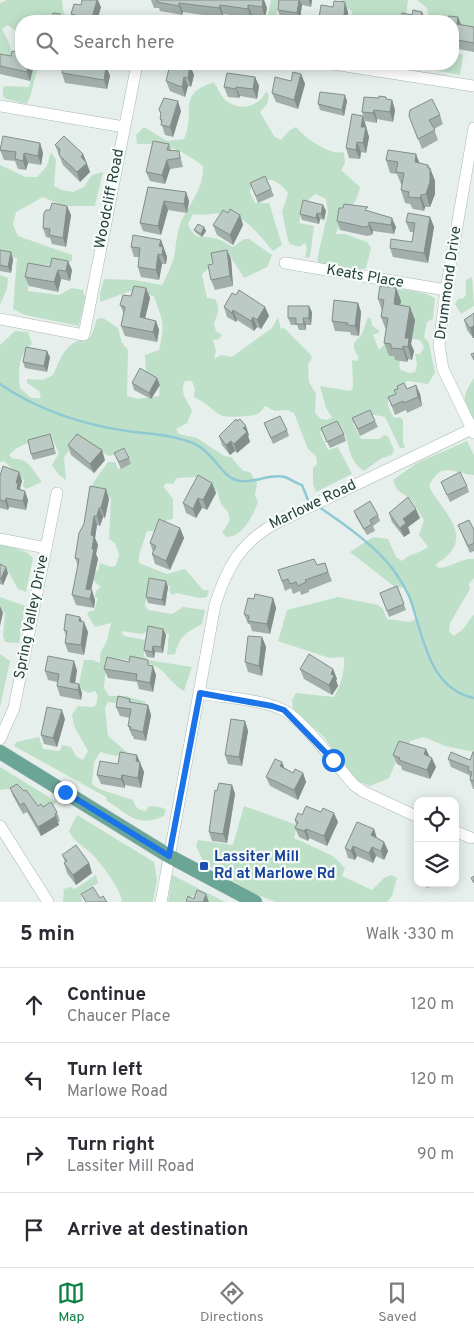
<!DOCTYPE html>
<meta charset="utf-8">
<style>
:root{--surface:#fff;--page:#f7f7f7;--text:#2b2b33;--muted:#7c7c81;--line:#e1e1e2;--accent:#0b8043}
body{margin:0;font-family:Overpass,sans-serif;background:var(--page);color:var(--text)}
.controls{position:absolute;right:15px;bottom:15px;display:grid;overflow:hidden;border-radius:10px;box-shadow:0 2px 12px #0003}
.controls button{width:45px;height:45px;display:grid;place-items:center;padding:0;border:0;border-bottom:1px solid var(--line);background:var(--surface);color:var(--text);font:25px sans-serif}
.stop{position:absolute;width:15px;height:15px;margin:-11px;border:4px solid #1a73e8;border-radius:50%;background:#fff}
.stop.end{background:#1a73e8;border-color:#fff;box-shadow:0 1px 5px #0008}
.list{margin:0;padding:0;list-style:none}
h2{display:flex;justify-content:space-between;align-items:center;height:65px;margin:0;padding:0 20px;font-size:21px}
h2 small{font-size:16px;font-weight:400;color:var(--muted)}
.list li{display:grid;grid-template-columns:32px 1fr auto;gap:15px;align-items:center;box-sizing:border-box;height:75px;padding:0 20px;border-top:1px solid var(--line)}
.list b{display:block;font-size:19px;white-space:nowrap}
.list p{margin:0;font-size:16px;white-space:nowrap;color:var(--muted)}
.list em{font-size:16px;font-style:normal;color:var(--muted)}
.icon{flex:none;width:28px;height:28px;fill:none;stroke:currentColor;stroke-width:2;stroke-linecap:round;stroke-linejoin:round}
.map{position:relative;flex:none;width:474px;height:902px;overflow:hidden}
.search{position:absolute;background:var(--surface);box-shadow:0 2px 12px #0003;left:15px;right:15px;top:15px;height:55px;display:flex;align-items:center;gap:12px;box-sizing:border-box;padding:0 18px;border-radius:20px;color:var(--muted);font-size:19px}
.sheet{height:365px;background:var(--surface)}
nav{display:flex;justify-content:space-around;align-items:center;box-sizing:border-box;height:70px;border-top:1px solid var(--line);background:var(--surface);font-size:14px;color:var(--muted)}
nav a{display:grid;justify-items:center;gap:2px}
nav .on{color:var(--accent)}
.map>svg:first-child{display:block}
.green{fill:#bfe0c8}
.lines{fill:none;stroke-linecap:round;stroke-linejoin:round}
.stream{stroke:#8ec9d4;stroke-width:2.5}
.minor-casing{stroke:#a8b8b2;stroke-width:12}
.major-casing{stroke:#c2cac8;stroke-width:15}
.minor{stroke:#fff;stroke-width:11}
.major{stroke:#6aa596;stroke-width:14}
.wall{fill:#a1aea9}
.shaded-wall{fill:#838d89}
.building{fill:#bbcac4;stroke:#838d89}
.route{stroke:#1a73e8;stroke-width:6}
.transit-dot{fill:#1a4fb4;stroke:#f7fbf9;stroke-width:2}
.labels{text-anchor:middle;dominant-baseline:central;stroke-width:4.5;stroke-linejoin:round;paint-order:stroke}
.street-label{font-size:15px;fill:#24423a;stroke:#f7fbf9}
.transit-label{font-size:15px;font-weight:bold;fill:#164399;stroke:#f7fbf9;text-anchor:start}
</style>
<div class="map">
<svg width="474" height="902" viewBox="0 0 474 902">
<rect width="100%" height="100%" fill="#e6efeb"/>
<g class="green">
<path d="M7 0H62L63 11 69 21H21V35L8 25 2 29C8 40 13 48 10 62H0V3Z"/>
<polygon points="271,0 280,0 278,4 276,21 267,21"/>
<polygon points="341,0 408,0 405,21 351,21 352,11 340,4"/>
<polygon points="417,0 474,0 474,32 453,21 430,21 427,8"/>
<polygon points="453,51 463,55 460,75 430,69 431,64 453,64"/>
<path d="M34 64H41C33 75 34 91 27 104L6 99 3 96V88L6 86 29 87Z"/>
<path d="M214 82C217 87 220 94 224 99 238 112 259 108 266 91L269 95 267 104 260 112 274 136 281 140 290 130 296 127C305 138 330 156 344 152L345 163 341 170 360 187C357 199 354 207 343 213L336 234H345L367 242 371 248 366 268 359 270 321 265 317 260 328 212 326 199 315 194 303 205 299 223 314 226 310 257 305 258 307 248 305 243 299 247 290 244 288 240 282 212 288 193C279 180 267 176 252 183L250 192 255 203H269L282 245 273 251C260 237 245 214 224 213 214 213 203 216 193 214L188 224C195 242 202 235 214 238 220 239 227 244 233 247L244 239H249L272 255 267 267 244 278 230 256 212 260 210 267 202 274 207 298 215 299C221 310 217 314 214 324L216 331 222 335 219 339 213 340 216 351 214 359 221 355 232 357 272 328 278 317 281 329 284 328 310 354 312 358 308 364 309 382 316 394 315 413 321 419 327 420 332 417 326 408 320 386 351 391 353 387 352 360 356 361 359 358 354 349V343L362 334 368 317 371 319 372 325 380 332 373 335 379 350 384 345 388 346 401 359 399 366 401 370 409 373 415 372 417 365 415 354H420L424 347 420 340 413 339 409 334 385 289 390 287C406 292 420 289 435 298L433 319 427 322 424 337 429 343 435 373 428 384 408 381 404 383 401 391 388 400V406L394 418 400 417 403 420V443L405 448H400L385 417 370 414 353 423 361 439H379L384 435 388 436 394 450 392 455 382 458 364 471C344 457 353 442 339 424L320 432 328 450 338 447 352 474 316 492 313 484V468L317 464 316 456 308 449 294 413 287 410 275 411 265 406C259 415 256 415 246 416 210 420 220 409 194 397L195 389 192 381H185C179 393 187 399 192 411L187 423 176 429 179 434 197 438 224 456 231 457 243 471 250 472 257 483 255 495 258 502C253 515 243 537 227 537L222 533 230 520 228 512 221 504 217 491 197 477 177 478 173 484 167 483 163 486 173 499V519L167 520 157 531H147L139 555V563L167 574 185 569 203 590H209L207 597 200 598 176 593 172 595 169 591 170 586 150 582 145 605 148 610 172 614 183 607 205 610 202 624C185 634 181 634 175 654L167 655 169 634 148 631 142 634 121 631 124 636 145 640 144 655 147 660 192 667 184 691C172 685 167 673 157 667 146 661 128 661 115 658 105 664 105 678 104 688L109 696H126L146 702 145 707 108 702 105 708 108 736 129 754 116 756 100 752 94 763 92 784 99 789 133 800C136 808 138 810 146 811L149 806 160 807 166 810 164 816C137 828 130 815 107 801L106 797 14 746 16 742 39 737 43 749 60 751 62 745 71 747 76 756 83 760 88 751 74 726 72 715 78 706 93 707 96 705 98 696 95 691 89 693 78 688 84 660H92L100 663V654L107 640 111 623 95 627 87 614 90 611H94L98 598 95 597 96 591 101 587 94 581 78 575 98 571 100 563 112 567 116 565 119 555 115 543 109 539 111 498 90 493 93 483 108 462H115L118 469 131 465 126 450 109 456 79 439 64 457 66 480 59 475 52 465 59 453 52 438C35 441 21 442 9 455L13 459C28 457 34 472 42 482L26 489 23 486 24 480 4 461 0 462V345L15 331 28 332 32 344C18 355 18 372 20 388L31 398H41L39 391 27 383V379L43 380 53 375C63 353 65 342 91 337L97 319 103 318 118 328 122 343 128 350 127 396 138 399 159 396 160 384 146 372 145 355 159 350C166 320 162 322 154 296L131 291 100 302V293L104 279 134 280 162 285C167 275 173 264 175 252 176 242 177 232 181 222 190 203 204 188 203 166 183 150 164 142 137 144L136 135 144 127 167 141 184 139C197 111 175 95 214 82Z"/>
<polygon points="51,152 56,160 54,186 62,190 73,192 84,187 92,175 103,172 95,206 63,206 43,197 16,212 13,225 18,236 72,255 72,260 65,266 30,266 28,291 59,295 72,288 83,290 85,298 79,326 25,315 13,309 17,258 0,255 0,165 26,177 37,177 47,166"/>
<polygon points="0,275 8,278 7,289 0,305"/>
<polygon points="472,277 474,306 461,314 455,304 458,299 464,298 466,294 466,280"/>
<path d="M474 378V418L472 419C461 402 463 394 474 378Z"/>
<path d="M467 441 474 455V475C454 474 442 459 429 486 437 505 472 532 448 555 445 559 439 561 436 565L438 568C451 568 463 557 474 559V578L469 584 470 589 450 623 449 631 454 636 463 629 474 614V752L445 746 424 737 410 741 408 746 402 748 389 778 370 786 354 780 324 737 293 709 292 700 296 693 334 697C341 685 345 671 344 657L329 658 278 641 287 610 338 597 378 605 383 609 387 619 410 622 418 618 407 588 395 587 350 552 373 537 388 539 396 557 402 561C409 553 419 554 428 547L419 535 424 520 411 499 397 490 393 480 417 463Z"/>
<polygon points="0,543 28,553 33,558 26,592 18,589 8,571 0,565"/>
<polygon points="0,597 25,606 19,643 5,642 3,636 5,613 0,609"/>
<polygon points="0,654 10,661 0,707"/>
<path d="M0 767 57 802 45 811C27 796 27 786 0 790Z"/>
<polygon points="244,806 297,825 294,838 333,856 345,868 342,876 372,890 384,878 391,875 397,878 392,896 387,902 276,902 255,894 204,863 196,846 198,840 233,845"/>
<path d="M77 815 154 862 157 880 153 902H122C121 889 101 863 91 853 83 846 73 841 69 831Z"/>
<polygon points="96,875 98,883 81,893 82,902 63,902 64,889 70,887 75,889"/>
<polygon points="172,875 225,902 211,902 191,896 184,902 168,902"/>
</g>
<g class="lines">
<g class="stream">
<path d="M0 384C36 409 83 425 127 431 148 434 169 434 190 442 213 450 220 475 236 480 252 485 269 473 285 477 290 479 296 483 302 485L308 500 312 502"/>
<path d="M319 507C344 524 373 544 392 568 399 578 407 589 411 601 423 636 429 689 474 698"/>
</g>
<defs>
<g id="minor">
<polyline points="333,64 474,86"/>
<polyline points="0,106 124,127"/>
<polyline points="474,128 446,290 439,345 443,369 474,433"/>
<polyline points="285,263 446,290"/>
<polyline points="0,319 84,335 137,64"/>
<polyline points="0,539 46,548"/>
<path d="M200 693C224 698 261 699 283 710 303 720 338 767 354 785L364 792 418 817"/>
<polyline points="0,739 14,708 57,493"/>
<polyline points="0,826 48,902"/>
<polyline points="455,831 471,838"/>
<path d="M161 902 215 605C227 567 240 543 276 523L474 428"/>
</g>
<polyline id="major" points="0,752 169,856 255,902"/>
</defs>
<use href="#minor" class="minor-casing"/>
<use href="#major" class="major-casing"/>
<use href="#minor" class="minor"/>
<use href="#major" class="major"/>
</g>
<g class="wall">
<polygon points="151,0 264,0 267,8 265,17 252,15 251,18 223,14 223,18 183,12 182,15 160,11 159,8 154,8"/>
<polygon points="279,0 312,0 311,7 302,5 300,19 280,17 278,10"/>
<polygon points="81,5 101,7 97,21 74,21 71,14"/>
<polygon points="348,12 348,21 320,21 319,18"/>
<polygon points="453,21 461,25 474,27 474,52 453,48"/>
<polygon points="0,54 21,64 31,64 33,69 30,81 0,74"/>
<polygon points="170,64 192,64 191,68 194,75 191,87 188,86 185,97 170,91 166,81"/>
<polygon points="106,66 110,76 107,89 65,83 62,73"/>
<polygon points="301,74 305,84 298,109 276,102 272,93"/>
<polygon points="255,77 259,86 257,99 240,96 239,98 228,97 224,87"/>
<polygon points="386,97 387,100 392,100 395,110 393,122 377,119 377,123 365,121 362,112 379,98"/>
<polygon points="347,101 344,116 320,110 318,104"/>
<polygon points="159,109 181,111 173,137 165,135 160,119 161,115"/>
<polygon points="440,115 443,124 434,129 438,140 422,149 409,116"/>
<polygon points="363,116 369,137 366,153 361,152 360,159 349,158 346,148"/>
<polygon points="40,143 43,153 41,165 28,163 26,170 18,169 15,161 4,160 0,150"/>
<polygon points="169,144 171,150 179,151 183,167 170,169 165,184 150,181 146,172"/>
<polygon points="55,145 83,154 90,172 80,182 63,165"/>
<polygon points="386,160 419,163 430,168 435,181 435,194 430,207 425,207 424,211 413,209 410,204 405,203 401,190 402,185 401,184 397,174 390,173"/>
<polygon points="250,183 271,189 274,196 258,203"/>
<polygon points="148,187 186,192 189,201 187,213 168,210 161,235 143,231 140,223"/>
<polygon points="323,205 326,211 324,220 320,219 319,224 302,220 300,214"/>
<polygon points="67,206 71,215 66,247 52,244 50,238 46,237 43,228 50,210"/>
<polygon points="370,212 396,227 394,234 373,231 372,235 367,236 340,230 337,221"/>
<polygon points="228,213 240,215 243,225 233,245 217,235 213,225"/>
<polygon points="430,217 434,227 428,263 393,257 390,248 412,242 414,232 410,232 406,222"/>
<polygon points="204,227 206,231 202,237 196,233 194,230"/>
<polygon points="161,240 167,257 166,264 162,264 159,280 141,277 138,267 139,257 134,257 131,247"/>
<polygon points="0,250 13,259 11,273 0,271"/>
<polygon points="231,259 233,286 215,290 211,280"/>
<polygon points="50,267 72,270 70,281 61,279 58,292 29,286 25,277"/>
<polygon points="146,288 150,298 145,318 156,321 159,330 157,342 125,336 121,326 124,314 120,305 131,296"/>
<polygon points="396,288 401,301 400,305 415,320 411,344 414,351 412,360 408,359 407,362 395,360 394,356 389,356 384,343 386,330 381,317 382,311 378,299"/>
<polygon points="236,295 265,307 269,316 261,329 257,327 254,331 237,320 236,322 227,317 224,307"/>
<polygon points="358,303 361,312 359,336 351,335 350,332 335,331 332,321"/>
<polygon points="312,312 311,325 306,325 306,330 299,330 297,325 291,325 288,318"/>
<polygon points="474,313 474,338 473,338 467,330 464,320"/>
<polygon points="50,357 47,372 25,368 23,362"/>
<polygon points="132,383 160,385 151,399 134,390"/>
<polygon points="407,389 420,394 422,406 407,413 406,410 395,415 388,397"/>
<polygon points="352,418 375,421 378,427 360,436"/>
<polygon points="264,423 287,430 289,436 273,444"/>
<polygon points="321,428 344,434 346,441 330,448"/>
<polygon points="50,434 56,454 33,460 31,454"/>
<polygon points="249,435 248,436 250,442 237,453 235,451 230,455 222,445 219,436"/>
<polygon points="68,445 105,460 94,473 71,455"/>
<polygon points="114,453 129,458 131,464 121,469"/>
<polygon points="19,472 22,481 20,488 28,500 26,510 9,507 8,510 0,508 0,476"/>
<polygon points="441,482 467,486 469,492 450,502"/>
<polygon points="212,483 216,493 207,510 202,508 196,518 186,513 183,503"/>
<polygon points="90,486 109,499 105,518 103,517 100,526 97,525 95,538 98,545 96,554 98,559 91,590 95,600 94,608 76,605 72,595 78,566 75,558 84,524"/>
<polygon points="354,511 378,515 380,521 373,526 375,531 367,535 356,517"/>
<polygon points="389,513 420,518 408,527 410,533 404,537 392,522"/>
<polygon points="458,525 474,530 474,551 470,553"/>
<polygon points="180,528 184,538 170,570 155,564 152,554 153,552 150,543"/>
<polygon points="325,563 332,581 309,590 309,592 301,595 300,591 293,594 291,588 285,591 278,570 317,565"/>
<polygon points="0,564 8,573 3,585 0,584"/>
<polygon points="397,586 406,610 389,617 380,593"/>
<polygon points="168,587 165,606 148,603 146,597"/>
<polygon points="273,598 276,608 270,634 252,631 250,624 248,624 244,614 254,599"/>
<polygon points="80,617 88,632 84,655 68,652 65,643 66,636 64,630"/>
<polygon points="163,629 166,635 163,653 155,652 154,658 147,657 144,650"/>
<polygon points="262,637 266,647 262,676 248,672 245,662"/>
<polygon points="129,662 150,666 156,675 153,692 139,689 137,682 108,678 104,669"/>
<polygon points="300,669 333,669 337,679 336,680 338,686 332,695 304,679"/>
<polygon points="77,670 75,683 82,693 81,700 60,696 57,686 57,682 48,680 45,671"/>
<polygon points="130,699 131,702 148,705 151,715 146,741 134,739 133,736 132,736 128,726 130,718 120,716 116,707"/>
<polygon points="65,719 57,747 44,744 41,735"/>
<polygon points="245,721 248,731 242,766 228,764 225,755"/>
<polygon points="426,749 429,756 436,767 430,779 402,770 401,766 397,764 393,755"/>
<polygon points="474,752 474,789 473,789 470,780 470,778 469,775 451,767 448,759 470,760"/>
<polygon points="139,762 144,772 141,788 125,785 125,788 101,784 97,775 118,764"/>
<polygon points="285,768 293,773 303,773 306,782 298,800 270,786 266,777"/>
<polygon points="232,785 235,794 227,843 212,841 209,832 217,791"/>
<polygon points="10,788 38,806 57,812 60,821 58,822 59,825 41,836 27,812 23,814 13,796"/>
<polygon points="321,812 338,822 327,846 309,838 308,841 299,837 295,828 296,825 295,820 302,815"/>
<polygon points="374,829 377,838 384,842 388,851 384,860 376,856 373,863 357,856 355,860 348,858 345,848"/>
<polygon points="62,855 89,863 92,873 76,885 67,873 64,863 65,862"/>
<polygon points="421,883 430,883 428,888 421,885"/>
</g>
<g class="shaded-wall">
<polygon points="97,0 98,0 101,7 97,21 91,21"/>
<polygon points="263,0 264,0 267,8 265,17 262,7"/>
<polygon points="299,0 302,5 300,19 297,13"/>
<polygon points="309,0 312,0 311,7 309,1"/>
<polygon points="345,2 348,12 348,21 346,21 344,16"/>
<polygon points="179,3 183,12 182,15 179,6"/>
<polygon points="220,5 223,14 223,18 219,8"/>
<polygon points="248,5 252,15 251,18 248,9"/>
<polygon points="422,12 426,21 420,21"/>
<polygon points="342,15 344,21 341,21"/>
<polygon points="458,17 462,27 457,24"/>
<polygon points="28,64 31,64 33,69 30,81 27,72"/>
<polygon points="187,64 192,64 191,68 194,75 191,87 188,78"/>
<polygon points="106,66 110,76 107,89 104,80"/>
<polygon points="301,74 305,84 298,109 294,100"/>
<polygon points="184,77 188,86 185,97 182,87"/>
<polygon points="255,77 259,86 257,99 253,89"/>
<polygon points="236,87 240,96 239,98 236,89"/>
<polygon points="345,95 347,101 344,116 342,110"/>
<polygon points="392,100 395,110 393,122 390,112"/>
<polygon points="178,101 181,111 173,137 170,127"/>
<polygon points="374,110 377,119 377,123 373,113"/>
<polygon points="363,116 369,137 366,153 363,143 361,127"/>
<polygon points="357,142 361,152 360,159 356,150"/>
<polygon points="40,143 43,153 41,165 38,156"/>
<polygon points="24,153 28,163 26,170 23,161"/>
<polygon points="83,154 90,172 80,182 77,172 81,157"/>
<polygon points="416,154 421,167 415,162"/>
<polygon points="167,160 170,169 165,184 162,175"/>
<polygon points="428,165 430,171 430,168 435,181 435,194 430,207 426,194"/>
<polygon points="186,192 189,201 187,213 184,204"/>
<polygon points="421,195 425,207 424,211 420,198"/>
<polygon points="164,201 168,210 161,235 158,226"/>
<polygon points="323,205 326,211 324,220 321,214"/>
<polygon points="67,206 71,215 66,247 63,238"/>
<polygon points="317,213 320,219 319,224 316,218"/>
<polygon points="240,215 243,225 233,245 230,235"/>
<polygon points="430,217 434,227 428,263 424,253"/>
<polygon points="392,218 396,227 394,234 391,225"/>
<polygon points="369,222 373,231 372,235 369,226"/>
<polygon points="204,227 206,231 202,237 201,234"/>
<polygon points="161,240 167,257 166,264 159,246"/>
<polygon points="227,250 231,259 233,286 230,276"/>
<polygon points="11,252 13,259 11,273 8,267"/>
<polygon points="158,254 162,264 159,280 156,270"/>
<polygon points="68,261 72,270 70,281 66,271"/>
<polygon points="58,270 61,279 58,292 54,282"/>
<polygon points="146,288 150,298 143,327 140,317"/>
<polygon points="396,288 401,301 398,317 394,304"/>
<polygon points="358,303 361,312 359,336 355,326"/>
<polygon points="309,306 312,312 311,325 309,318"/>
<polygon points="265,307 269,316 261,329 257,320"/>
<polygon points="410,307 415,320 411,344 414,351 412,360 405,338"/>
<polygon points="233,310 237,320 236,322 232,313"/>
<polygon points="253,317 257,327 254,331 251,321"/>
<polygon points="303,318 306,325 306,330 304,324"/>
<polygon points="156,321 159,330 157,342 153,332"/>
<polygon points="474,326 474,338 473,338 470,328"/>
<polygon points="403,346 408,359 407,362 403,349"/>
<polygon points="47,351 50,357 47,372 44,366"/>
<polygon points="157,378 160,385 151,399 149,393"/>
<polygon points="416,385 420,394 422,406 418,397"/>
<polygon points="246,426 249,435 248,436 250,442 237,453 234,444 243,428"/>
<polygon points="231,441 235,451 230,455 226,445"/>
<polygon points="102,450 105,460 94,473 90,464"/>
<polygon points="19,472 22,481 20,488 21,492 17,489 16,483"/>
<polygon points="212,483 216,493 207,510 203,500"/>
<polygon points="106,489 109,499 105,518 101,508"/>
<polygon points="25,491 28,500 26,510 23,501"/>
<polygon points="6,498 9,507 8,510 5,501"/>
<polygon points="198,498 202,508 196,518 193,509"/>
<polygon points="99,508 103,517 100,526 97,516"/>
<polygon points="416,509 420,518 408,527 410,533 404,537 400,528 403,519"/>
<polygon points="94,516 97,525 95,538 98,545 96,554 98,559 89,599 86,589 92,549 91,535"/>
<polygon points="180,528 184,538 170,570 166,561"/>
<polygon points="6,567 8,573 3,585 1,579"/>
<polygon points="166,581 168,587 165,606 162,600"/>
<polygon points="92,590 95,600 94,608 90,599"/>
<polygon points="273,598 276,608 270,634 267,624"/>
<polygon points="0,606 3,613 0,626"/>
<polygon points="80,617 83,626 84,622 88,632 84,655 81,645 79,621"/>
<polygon points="163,629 166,635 163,653 161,647"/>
<polygon points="262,637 266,647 262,676 259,666"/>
<polygon points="153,646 155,652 154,658 152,652"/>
<polygon points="74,661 77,670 74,690 70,682"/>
<polygon points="153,666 156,675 153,692 150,683"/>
<polygon points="333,669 337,679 336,680 338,686 332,695 329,685 331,674"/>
<polygon points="79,684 82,693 81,700 78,690"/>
<polygon points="148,705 151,715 146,741 143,732"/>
<polygon points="62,710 65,719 57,747 53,738"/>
<polygon points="245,721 248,731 242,766 239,757"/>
<polygon points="426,749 430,758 424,754"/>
<polygon points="137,755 144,772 141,788 138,778 136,761"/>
<polygon points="432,758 436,767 430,779 427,770"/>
<polygon points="282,762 286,772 280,766"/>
<polygon points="303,773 306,782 298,800 294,790"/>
<polygon points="122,775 125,785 125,788 121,779"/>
<polygon points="232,785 235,794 227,843 223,834"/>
<polygon points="334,813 338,822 327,846 324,836"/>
<polygon points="56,816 59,825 41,836 38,827"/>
<polygon points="306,829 309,838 308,841 304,831"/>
<polygon points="374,829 377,839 371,835"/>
<polygon points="384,842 388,851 384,860 381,851"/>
<polygon points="353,846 357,856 355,860 351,851"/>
<polygon points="372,847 376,856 373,863 369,853"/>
<polygon points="89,863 92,873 76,885 73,875"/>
<polygon points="426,883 430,883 428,888"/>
<polygon points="206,894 209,902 203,902"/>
</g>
<g class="building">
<polygon points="82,0 97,0 91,21 77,18 78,16 71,14 74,4 81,5"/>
<polygon points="157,0 263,0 262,7 248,5 248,9 220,5 219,8 179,3 179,6 157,2"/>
<polygon points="279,0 299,0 297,13 278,10"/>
<polygon points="334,1 345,2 344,16 342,15 341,21 319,18 321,5 333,7"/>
<polygon points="413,10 422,12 420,21 401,21 402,13 412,15"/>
<polygon points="53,13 60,14 59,21 51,21"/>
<polygon points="449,16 458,17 457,24 474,27 474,43 453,39 453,21 448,21"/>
<polygon points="12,51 21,53 21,64 28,64 27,72 0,66 0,54 11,56"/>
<polygon points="63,64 96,64 106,66 104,80 62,73"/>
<polygon points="170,64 187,64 187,65 190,65 188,78 184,77 182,87 166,81"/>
<polygon points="293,72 301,74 294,100 272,93 275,77 291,81"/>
<polygon points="227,73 255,77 253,89 236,87 236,89 224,87"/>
<polygon points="320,92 345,95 342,110 318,104"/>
<polygon points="379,96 386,97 386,99 392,100 390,112 374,110 373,113 362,112 364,97 379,98"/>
<polygon points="164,98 178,101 170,127 161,125 162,120 160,119 161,114 159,109"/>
<polygon points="432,99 440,115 429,120 435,130 418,139 409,116 410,110"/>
<polygon points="352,114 363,116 361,127 366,127 363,143 357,142 356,150 346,148"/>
<polygon points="3,136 40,143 38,156 24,153 23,161 15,159 16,152 0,150"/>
<polygon points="64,136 83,154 81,157 87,163 77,172 59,155 60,149 55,145"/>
<polygon points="153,141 169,144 167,150 179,151 180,158 167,160 162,175 146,172"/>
<polygon points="388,150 416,154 415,162 428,165 428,168 430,168 430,182 426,194 421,195 420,198 408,197 409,192 401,190 404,173 396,172 398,162 386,160"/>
<polygon points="265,176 271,189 256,196 250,183"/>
<polygon points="148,187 186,192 184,204 164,201 158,226 140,223"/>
<polygon points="303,200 323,205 321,214 317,213 316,218 300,214"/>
<polygon points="52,203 67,206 63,238 49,235 50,229 43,228 44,213 46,210 50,210"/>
<polygon points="344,204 368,207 365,210 392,218 391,225 369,222 369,226 364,227 337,221 339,208 343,208"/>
<polygon points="230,209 240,215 230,235 213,225 223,210 228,213"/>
<polygon points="408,213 430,217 424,253 390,248 391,239 412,242 415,223 406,222"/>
<polygon points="198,224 204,227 201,234 194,230"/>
<polygon points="133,235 161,240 159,246 163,247 162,255 158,254 156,270 138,267 140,248 131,247"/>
<polygon points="0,250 11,252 8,267 0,265"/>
<polygon points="227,250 230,276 211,280 208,265 213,264 211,253"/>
<polygon points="52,258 68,261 66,271 58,270 54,282 25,277 28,263 50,267"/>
<polygon points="134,286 146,288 140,317 156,321 153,332 121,326 125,307 120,305 123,295 131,296"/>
<polygon points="380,286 396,288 394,304 410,307 405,338 409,338 408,347 403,346 403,349 391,348 391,344 384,343 388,318 381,317 384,300 378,299"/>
<polygon points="239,290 265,307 257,320 253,317 251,321 233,310 232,313 224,307 232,293 236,295"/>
<polygon points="334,300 358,303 355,326 347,325 348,323 332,321"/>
<polygon points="288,306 309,306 309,318 303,318 304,324 296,324 296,318 288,318"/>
<polygon points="474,313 474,326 470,328 464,320"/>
<polygon points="26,347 47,351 44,366 23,362"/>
<polygon points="474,353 474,360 471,354"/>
<polygon points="140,368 157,378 149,393 132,383"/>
<polygon points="404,383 407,389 416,385 418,397 404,403 403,401 392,406 388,397 396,394 394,390 398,389 397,386"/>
<polygon points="370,410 375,421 358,429 352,418"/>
<polygon points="280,416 287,430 271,438 264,423"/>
<polygon points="236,419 237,421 240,419 246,426 243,428 247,432 234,444 231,441 226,445 219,436"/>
<polygon points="337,421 344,434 327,442 321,428"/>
<polygon points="50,434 54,448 31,454 28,440"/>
<polygon points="77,434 102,450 90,464 68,445"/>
<polygon points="124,448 129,458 119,462 114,453"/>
<polygon points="3,466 19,472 16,483 18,483 17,489 25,491 23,501 6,498 5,501 0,500 0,476"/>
<polygon points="460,472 467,486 447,495 441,482"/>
<polygon points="198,475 212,483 203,500 198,498 193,509 183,503"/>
<polygon points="90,486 106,489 101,508 99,508 97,516 94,516 91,535 94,536 92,549 94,549 86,589 92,590 90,599 72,595 79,559 75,558 79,533 84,524"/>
<polygon points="408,497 416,509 403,519 406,523 400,528 389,513"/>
<polygon points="370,501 378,515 370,520 372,524 364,529 354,511"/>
<polygon points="159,519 180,528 166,561 152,554 156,546 150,543"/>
<polygon points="469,520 474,530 474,543 468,546 458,525"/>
<polygon points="314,559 317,565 325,563 328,572 305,580 306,582 298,586 296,582 290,584 288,579 282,581 278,570"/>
<polygon points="0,564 6,567 1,579 0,578"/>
<polygon points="149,578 166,581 162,600 146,597"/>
<polygon points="397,586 404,604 387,611 380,593"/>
<polygon points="255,594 273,598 267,624 248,621 249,616 244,614 248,598 254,599"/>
<polygon points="66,614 80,617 79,621 84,622 81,645 65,643 67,631 64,630"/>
<polygon points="148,626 163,629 161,647 153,646 152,652 144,650"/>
<polygon points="248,636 262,637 259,666 245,662"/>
<polygon points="309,654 333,669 331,674 334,676 329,685 300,669"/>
<polygon points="48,656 74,661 70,682 79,684 78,690 57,686 59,674 45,671"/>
<polygon points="130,656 148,660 148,665 153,666 150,683 136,680 137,674 104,669 107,657 129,662"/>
<polygon points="118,696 130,699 129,702 148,705 143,732 130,729 131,727 128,726 131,709 116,707"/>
<polygon points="47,707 62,710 53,738 41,735"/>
<polygon points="231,719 245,721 239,757 225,755"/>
<polygon points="399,741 426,749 424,754 432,758 427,770 399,760 400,758 393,755"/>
<polygon points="120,752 137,755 136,761 140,762 138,778 122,775 121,779 97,775 100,761 118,764"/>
<polygon points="451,752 470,760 473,752 474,752 474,781 470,780 472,772 468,771 469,767 448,759"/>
<polygon points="275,759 282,762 280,766 293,773 295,769 303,773 294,790 266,777"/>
<polygon points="219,783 232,785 223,834 209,832 215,790 217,791"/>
<polygon points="17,784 24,791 26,790 38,806 41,804 43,807 51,802 57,812 55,814 56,816 38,827 24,803 20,805 10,788"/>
<polygon points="306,806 321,812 323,808 334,813 324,836 306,829 304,831 295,828 298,822 295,820 298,813 302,815"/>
<polygon points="357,822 374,829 371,835 384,842 381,851 372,847 369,853 353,846 351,851 345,848"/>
<polygon points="76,845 89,863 73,875 64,863 67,861 62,855"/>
<polygon points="474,876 474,883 471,878"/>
<polygon points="93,887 100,898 103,896 107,902 86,902 81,894"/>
<polygon points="197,890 206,894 203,902 186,902 188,896 194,899"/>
</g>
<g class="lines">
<polyline class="route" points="65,792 169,856 200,693 272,706 284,710 333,760"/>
</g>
<rect class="transit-dot" x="199" y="861" width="10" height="10" rx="2.5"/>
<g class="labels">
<g class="street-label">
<text transform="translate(110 199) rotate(-79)">Woodcliff Road</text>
<text transform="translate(365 277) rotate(10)">Keats Place</text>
<text transform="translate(449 283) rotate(-82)">Drummond Drive</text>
<text transform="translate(313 505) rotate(-26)">Marlowe Road</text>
<text transform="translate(32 617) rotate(-79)">Spring Valley Drive</text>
</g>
<g class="transit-label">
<text x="214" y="857">Lassiter Mill<tspan x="214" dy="17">Rd at Marlowe Rd</tspan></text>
</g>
</g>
</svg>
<div class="controls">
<button><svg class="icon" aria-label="locate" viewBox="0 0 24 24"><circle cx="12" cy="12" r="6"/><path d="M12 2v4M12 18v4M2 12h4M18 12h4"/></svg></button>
<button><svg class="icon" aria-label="layers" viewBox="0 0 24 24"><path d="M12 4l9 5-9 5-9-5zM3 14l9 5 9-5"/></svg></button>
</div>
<div class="stop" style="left:333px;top:760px"></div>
<div class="stop end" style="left:65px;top:792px"></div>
<div class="search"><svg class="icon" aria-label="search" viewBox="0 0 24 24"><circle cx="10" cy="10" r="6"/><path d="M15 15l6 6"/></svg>Search here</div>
</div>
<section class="sheet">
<h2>5 min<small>Walk · 330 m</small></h2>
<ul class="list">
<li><svg class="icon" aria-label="ahead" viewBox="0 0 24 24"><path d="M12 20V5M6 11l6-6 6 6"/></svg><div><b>Continue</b><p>Chaucer Place</p></div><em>120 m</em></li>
<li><svg class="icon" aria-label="left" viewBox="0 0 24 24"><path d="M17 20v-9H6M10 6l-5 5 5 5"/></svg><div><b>Turn left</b><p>Marlowe Road</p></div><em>120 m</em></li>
<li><svg class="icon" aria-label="right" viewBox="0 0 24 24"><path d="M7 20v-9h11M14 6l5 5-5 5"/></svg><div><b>Turn right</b><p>Lassiter Mill Road</p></div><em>90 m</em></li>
<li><svg class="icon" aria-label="arrive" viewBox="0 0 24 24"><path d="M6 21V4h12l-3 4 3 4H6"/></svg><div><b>Arrive at destination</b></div></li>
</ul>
</section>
<nav>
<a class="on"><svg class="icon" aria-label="map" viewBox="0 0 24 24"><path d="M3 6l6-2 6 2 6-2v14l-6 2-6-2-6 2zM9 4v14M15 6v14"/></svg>Map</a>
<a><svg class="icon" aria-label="directions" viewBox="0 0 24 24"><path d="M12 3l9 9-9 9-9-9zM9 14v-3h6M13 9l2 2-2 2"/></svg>Directions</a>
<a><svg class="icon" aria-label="saved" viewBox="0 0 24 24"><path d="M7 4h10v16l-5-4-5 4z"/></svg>Saved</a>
</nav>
